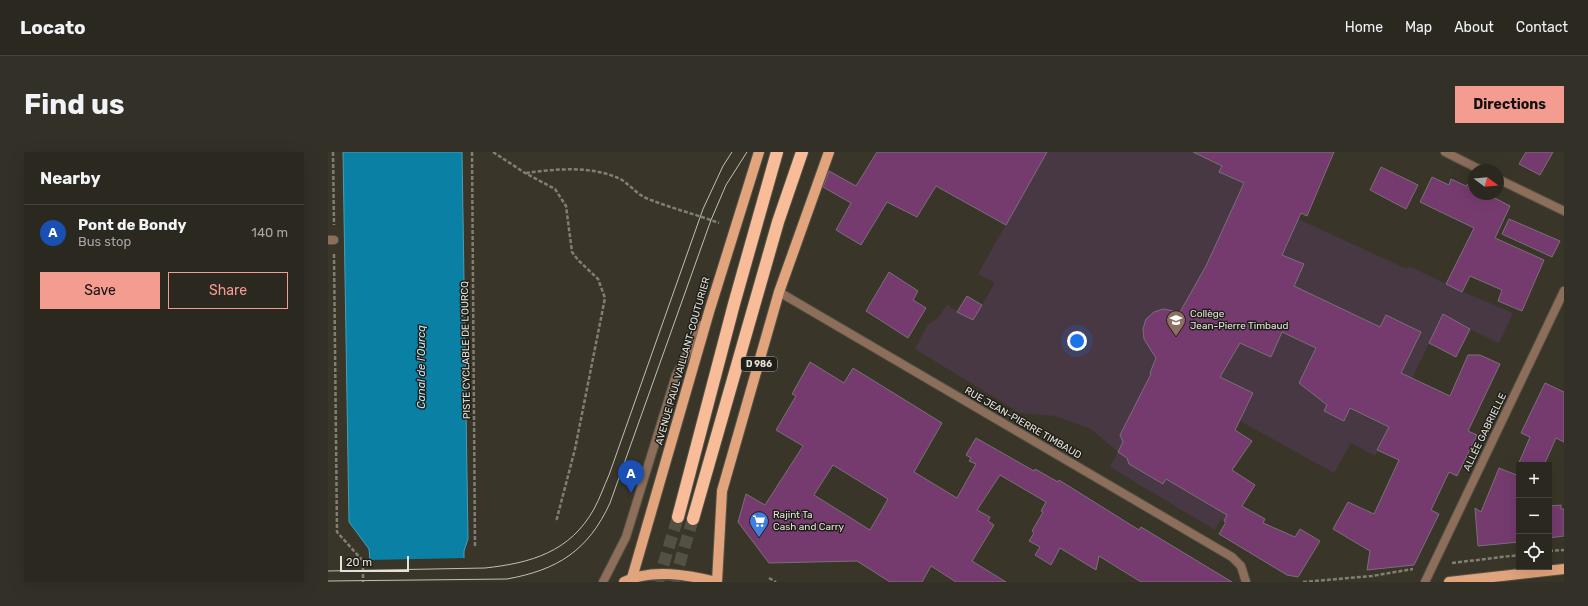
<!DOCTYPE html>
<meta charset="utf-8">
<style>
:root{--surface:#2b281f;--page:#333028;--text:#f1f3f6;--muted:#a6a6a4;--line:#47443d;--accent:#f59c90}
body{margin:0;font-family:Rubik,sans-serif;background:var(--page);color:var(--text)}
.controls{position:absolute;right:12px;bottom:12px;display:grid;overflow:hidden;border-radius:0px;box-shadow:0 4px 16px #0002}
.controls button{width:36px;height:36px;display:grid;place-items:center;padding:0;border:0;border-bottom:1px solid var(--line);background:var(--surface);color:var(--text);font:20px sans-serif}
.compass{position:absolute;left:1140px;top:12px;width:36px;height:36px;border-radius:50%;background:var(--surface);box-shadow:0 4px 16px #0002;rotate:106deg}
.scale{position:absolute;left:12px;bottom:10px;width:69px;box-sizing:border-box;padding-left:4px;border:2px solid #e4e2da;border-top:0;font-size:11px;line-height:14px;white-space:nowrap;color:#e4e2da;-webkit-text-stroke:3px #1f1e18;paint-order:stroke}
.you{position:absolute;left:749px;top:189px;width:14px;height:14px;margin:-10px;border:3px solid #fff;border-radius:50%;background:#1a73e8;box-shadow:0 0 0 6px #1a73e833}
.badge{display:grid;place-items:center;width:26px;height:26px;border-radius:50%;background:var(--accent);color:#fff;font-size:13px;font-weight:700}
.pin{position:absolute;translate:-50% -33px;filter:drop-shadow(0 1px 2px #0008)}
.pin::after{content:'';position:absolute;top:21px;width:14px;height:12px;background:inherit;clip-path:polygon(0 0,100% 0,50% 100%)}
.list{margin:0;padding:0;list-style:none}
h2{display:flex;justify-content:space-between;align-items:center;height:52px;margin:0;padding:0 16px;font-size:17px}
h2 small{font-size:13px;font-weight:400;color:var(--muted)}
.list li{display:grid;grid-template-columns:26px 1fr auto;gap:12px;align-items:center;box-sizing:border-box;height:56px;padding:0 16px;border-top:1px solid var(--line)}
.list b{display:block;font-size:15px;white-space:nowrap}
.list p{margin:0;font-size:13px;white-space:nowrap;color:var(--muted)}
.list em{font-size:13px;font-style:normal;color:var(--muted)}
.actions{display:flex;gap:8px;padding:12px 16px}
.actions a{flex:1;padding:9px 0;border:1px solid var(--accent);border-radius:0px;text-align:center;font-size:14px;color:var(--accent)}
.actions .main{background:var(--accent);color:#111}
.icon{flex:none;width:22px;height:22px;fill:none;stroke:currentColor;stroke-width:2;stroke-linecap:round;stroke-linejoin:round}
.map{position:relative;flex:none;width:1236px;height:430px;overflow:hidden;border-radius:0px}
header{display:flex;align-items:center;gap:24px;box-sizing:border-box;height:56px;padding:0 20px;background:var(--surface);border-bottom:1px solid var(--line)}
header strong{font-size:19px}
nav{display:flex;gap:22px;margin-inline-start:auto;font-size:14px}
.intro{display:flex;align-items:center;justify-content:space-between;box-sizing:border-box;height:96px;padding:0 24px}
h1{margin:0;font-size:28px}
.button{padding:10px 18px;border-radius:0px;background:var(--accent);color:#111;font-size:14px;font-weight:700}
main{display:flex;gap:24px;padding:0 24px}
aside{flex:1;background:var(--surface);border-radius:0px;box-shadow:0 4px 16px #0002}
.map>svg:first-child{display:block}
.education{fill:#483843}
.water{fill:#0a80a4;stroke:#4b9db4}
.pier{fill:#393629}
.building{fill:#753b6e;stroke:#7b6f79;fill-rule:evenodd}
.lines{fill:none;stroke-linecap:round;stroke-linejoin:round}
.highway-tunnel{stroke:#535044;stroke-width:12;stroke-dasharray:12 6;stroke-linecap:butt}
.lane-casing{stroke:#545245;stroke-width:10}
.street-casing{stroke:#545245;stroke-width:10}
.primary-casing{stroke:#545245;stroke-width:12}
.highway-casing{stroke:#545245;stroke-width:14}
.path{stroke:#817f74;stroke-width:2.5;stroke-dasharray:4 2;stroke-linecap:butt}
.lane{stroke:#8c6e5b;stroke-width:8}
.street{stroke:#8c6e5b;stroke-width:8}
.primary{stroke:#e1a47c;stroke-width:10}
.highway{stroke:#f8bd98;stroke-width:12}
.tram{stroke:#c1beb5;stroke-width:1}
.labels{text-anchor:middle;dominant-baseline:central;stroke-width:3;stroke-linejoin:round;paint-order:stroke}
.shield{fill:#1f1e18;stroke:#a9a7a0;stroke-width:1}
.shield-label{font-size:9px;font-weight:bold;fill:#e4e2da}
.poi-label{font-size:10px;fill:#e4e2da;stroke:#1f1e18;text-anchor:start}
.street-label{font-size:10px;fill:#e4e2da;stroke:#1f1e18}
.water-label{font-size:11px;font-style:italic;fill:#b9e6fb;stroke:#1f1e18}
</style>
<header>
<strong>Locato</strong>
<nav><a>Home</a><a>Map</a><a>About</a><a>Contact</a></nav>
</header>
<div class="intro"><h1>Find us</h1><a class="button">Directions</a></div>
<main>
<aside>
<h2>Nearby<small></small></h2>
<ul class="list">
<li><span class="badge" style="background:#1a4fb4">A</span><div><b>Pont de Bondy</b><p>Bus stop</p></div><em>140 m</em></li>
</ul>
<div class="actions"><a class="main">Save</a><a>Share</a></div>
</aside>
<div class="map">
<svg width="1236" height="430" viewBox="0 0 1236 430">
<rect width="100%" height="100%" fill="#393629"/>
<polygon class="education" points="719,0 948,0 970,67 1079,117 1081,114 1126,136 1185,161 1171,191 1114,164 1047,304 1023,291 1006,321 912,269 890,310 920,328 896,369 893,367 887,378 782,315 790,300 763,277 727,264 692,261 587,197 600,172 609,167 619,153 645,168 667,131 650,122"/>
<polygon class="water" points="15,0 134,0 140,387 136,399 136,430 44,430 41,397 21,370"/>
<polygon class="pier" points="138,406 138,430 42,430 40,408"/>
<g class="building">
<polygon points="549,0 719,0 678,73 608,34 589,65 559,50 533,93 508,78 523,51 495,35 501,19 528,34"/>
<polygon points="865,0 1006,0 979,64 973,61 954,103 976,112 966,134 1052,175 1058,163 1093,180 1073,221 1122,244 1140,203 1152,203 1172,212 1140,279 1149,283 1129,324 1121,320 1103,358 1111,362 1086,413 1039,418 1042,399 1005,377 1020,350 1046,362 1071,308 1049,298 1061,275 1022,256 1016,269 996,259 999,253 971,231 988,196 954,180 943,205 912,191 892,225 925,241 907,278 924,289 904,318 927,333 914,354 937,367 935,371 967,385 972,377 992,389 970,425 959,423 891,382 898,370 896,369 899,363 838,327 835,332 801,312 799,306 790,300 795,290 792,283 823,222 822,221 828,206 816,187 815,177 818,167 826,160 835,157 852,160 878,114 916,31 891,20 894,14"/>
<polygon points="1198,0 1225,0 1212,23 1191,12"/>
<polygon points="1053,15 1090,33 1078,57 1042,38"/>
<polygon points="1104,25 1121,33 1123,27 1138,34 1140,32 1146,35 1146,42 1159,42 1182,54 1167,86 1216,108 1194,159 1170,149 1174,138 1142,124 1134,140 1118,132 1146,76 1092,50"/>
<polygon points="1181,67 1232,89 1224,105 1174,82"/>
<polygon points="561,120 590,139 585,148 598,156 580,186 538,159"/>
<polygon points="639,144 654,153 645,168 629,160"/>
<polygon points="1115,162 1142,177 1128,205 1101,191"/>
<path d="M482 210 516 231 525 216 614 271 586 320 629 346 648 312 641 309 643 306 638 303 648 286 706 319 707 317 730 330 731 328 811 378 813 375 904 430H813L771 404 768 418 732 396 723 413 707 403 712 395 701 389 706 381 704 379 715 360 713 359 718 350 672 323 649 358 662 365 660 369 666 373 644 409 678 430H628L603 414 594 430H562L529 409 441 411 410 370 418 342 437 353 475 294 448 278 468 244 464 242ZM505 313 560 347 542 378 486 343Z"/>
<polygon points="1217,231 1236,240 1236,290 1228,286 1216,313 1190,313 1202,285 1193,281"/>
<polygon points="1171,316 1191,324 1191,390 1150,394 1147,356 1153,360"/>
<polygon points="1233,353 1233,357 1236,357 1236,384 1221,386 1221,354"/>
</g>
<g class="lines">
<g class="highway-tunnel">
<polyline points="330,430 350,365"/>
<polyline points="346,430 365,367"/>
</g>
<defs>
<g id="lane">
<polyline points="0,88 6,88"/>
<polyline points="275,430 298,385 348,223 374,173"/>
</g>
<g id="street">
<polyline points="1117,0 1153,18"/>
<polyline points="1170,27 1236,59"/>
<polyline points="451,140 904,405 913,414 918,430"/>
<polyline points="1097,430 1236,139"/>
</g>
<g id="primary">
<polyline points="304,426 381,160 431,0"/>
<path d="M296 430C323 416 361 423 389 430"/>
<polyline points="389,430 394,339 451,140 501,0"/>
<polyline points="1121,430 1236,417"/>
</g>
<g id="highway">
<polyline points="350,365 406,152 449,0"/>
<polyline points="365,367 450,70 474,0"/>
</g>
</defs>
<use href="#lane" class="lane-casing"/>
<use href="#street" class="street-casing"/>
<use href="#primary" class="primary-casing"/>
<use href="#highway" class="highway-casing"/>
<g class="path">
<polyline points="5,0 6,73"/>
<polyline points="144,0 147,396"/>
<polyline points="165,0 197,21 227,37 238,54 244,100 250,108 270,127 277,146 247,297 228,370"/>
<path d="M198 21C228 17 266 13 294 28 302 33 309 42 318 46 342 56 367 62 391 71"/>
<polyline points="6,102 9,380 35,409 35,430"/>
<polyline points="1221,399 1236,398"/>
<polyline points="1124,411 1191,403"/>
<polyline points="441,426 448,430"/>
<polyline points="975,430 1044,424 1085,417"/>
</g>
<use href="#lane" class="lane"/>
<use href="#street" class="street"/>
<use href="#primary" class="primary"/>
<use href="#highway" class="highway"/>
<g class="tram">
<path d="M0 419 157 416C203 411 242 400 266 357 272 346 276 334 281 323L375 57 395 14 404 0"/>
<path d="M0 429 179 427C229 418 260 399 282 351L383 68 398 33 419 0"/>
</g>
</g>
<defs>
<symbol id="school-pin" viewBox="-11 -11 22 30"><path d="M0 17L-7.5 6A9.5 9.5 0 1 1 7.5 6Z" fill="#8d6e63" stroke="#1f1e18"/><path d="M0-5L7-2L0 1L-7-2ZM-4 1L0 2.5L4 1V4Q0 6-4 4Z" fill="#fff"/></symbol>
<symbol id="supermarket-pin" viewBox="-11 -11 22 30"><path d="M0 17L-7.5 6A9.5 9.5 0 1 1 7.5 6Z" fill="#3f7fe0" stroke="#1f1e18"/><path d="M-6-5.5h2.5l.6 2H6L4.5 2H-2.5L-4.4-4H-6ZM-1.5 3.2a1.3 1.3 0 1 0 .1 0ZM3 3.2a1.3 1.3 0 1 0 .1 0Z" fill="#fff"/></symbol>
</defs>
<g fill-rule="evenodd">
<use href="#school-pin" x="837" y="157" width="22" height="30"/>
<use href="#supermarket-pin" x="420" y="358" width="22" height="30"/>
</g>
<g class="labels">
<rect class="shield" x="413" y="205" width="36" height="14" rx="3"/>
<g class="shield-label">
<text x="431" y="212">D 986</text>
</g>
<g class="poi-label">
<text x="862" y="162">Collège<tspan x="862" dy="12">Jean-Pierre Timbaud</tspan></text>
<text x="445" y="363">Rajint Ta<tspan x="445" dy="12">Cash and Carry</tspan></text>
</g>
<g class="street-label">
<text transform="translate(138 198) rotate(-91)">PISTE CYCLABLE DE L'OURCQ</text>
<text transform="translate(355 209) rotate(-74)">AVENUE PAUL VAILLANT-COUTURIER</text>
<text transform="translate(695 271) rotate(30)">RUE JEAN-PIERRE TIMBAUD</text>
<text transform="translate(1157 280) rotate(-64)">ALLÉE GABRIELLE</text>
</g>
<g class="water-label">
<text transform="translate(93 215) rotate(-90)">Canal de l'Ourcq</text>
</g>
</g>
</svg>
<div class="controls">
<button>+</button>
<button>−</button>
<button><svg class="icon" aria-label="locate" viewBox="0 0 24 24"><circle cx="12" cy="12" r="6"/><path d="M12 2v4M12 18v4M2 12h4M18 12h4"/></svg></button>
</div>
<svg class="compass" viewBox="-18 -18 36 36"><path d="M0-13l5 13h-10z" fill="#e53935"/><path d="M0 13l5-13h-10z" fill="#a6a6a4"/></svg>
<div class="scale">20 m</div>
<div class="you"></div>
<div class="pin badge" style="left:303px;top:341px;background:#1a4fb4">A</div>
</div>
</main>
